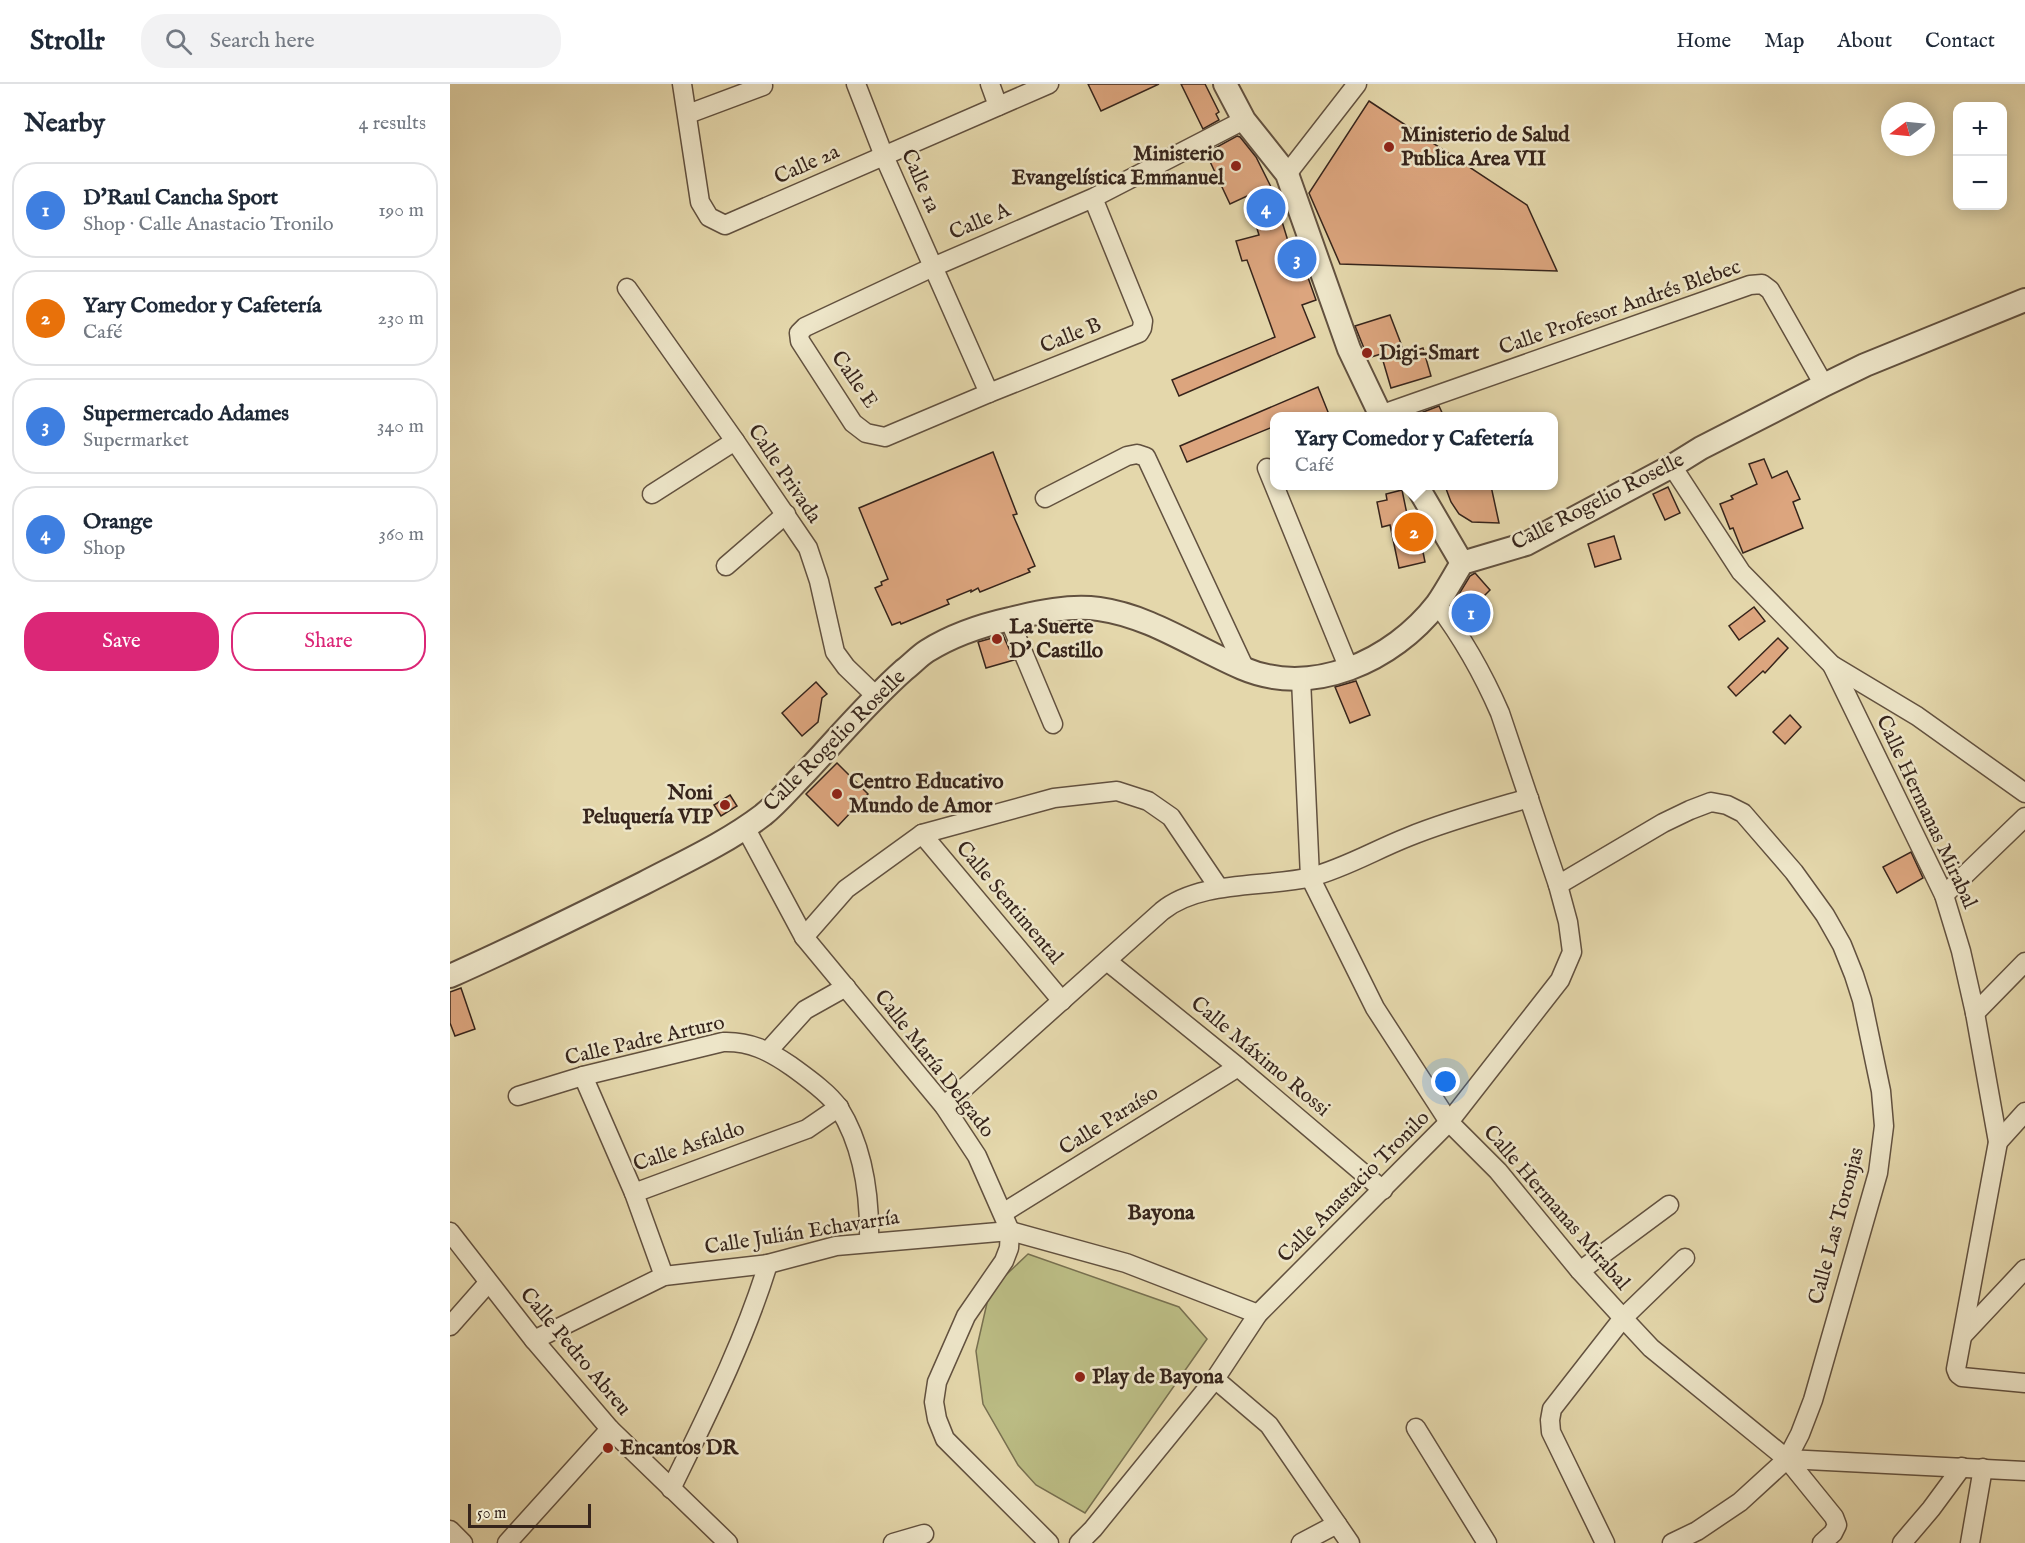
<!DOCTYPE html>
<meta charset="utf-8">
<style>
:root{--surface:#fff;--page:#f2f2f3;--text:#1f2937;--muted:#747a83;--line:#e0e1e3;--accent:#db2777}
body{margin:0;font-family:"IM FELL English",serif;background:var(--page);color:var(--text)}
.controls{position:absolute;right:18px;top:18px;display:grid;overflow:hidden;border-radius:12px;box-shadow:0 3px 15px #0003}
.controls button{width:54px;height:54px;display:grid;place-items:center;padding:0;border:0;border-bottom:2px solid var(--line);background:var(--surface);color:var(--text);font:30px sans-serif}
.compass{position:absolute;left:1431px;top:18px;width:54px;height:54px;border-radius:50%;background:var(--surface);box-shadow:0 3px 15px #0003;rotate:254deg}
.scale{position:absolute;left:18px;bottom:15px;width:123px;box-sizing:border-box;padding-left:6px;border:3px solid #36241b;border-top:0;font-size:16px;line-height:21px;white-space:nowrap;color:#36241b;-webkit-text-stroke:4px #ede5c8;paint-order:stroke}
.you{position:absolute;left:996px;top:998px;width:21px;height:21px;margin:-15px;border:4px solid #fff;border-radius:50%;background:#1a73e8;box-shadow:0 0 0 9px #1a73e833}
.badge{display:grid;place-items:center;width:39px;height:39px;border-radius:50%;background:var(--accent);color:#fff;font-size:20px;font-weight:700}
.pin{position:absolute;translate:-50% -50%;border:3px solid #fff;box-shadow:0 2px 6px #0006}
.popup{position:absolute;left:820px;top:328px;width:288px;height:78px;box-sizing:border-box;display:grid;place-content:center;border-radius:12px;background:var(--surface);filter:drop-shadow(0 2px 4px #0005);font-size:20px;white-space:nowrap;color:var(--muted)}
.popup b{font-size:22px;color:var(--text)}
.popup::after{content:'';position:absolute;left:50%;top:100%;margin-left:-12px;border:12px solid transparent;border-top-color:var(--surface)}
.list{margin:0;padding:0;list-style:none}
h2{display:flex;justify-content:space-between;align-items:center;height:78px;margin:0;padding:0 24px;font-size:26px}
h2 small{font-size:20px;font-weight:400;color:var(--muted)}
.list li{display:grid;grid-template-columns:39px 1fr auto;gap:18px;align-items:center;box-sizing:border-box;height:96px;margin:0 12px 12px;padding:0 12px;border:2px solid var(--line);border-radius:24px}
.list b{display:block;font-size:22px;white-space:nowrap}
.list p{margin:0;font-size:20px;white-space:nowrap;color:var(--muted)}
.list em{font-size:20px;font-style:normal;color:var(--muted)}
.actions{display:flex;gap:12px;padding:18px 24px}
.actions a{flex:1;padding:14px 0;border:2px solid var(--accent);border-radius:24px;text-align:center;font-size:21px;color:var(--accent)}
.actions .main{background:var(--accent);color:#fff}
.icon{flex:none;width:33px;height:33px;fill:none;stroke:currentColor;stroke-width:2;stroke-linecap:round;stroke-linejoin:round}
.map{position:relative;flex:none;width:1575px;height:1459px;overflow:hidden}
header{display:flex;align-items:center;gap:36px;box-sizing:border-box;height:84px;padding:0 30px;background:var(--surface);border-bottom:2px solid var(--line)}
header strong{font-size:28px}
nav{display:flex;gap:33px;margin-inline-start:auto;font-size:21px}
.search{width:420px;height:54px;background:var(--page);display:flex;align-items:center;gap:15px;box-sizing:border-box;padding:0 21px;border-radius:24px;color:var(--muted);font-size:22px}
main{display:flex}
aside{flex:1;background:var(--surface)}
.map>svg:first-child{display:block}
.green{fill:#bbbc84;stroke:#787050;stroke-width:1.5}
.building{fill:#dca57e;stroke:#36241b;stroke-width:1.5}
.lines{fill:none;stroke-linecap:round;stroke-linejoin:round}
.minor-casing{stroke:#62513f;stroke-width:21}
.tertiary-casing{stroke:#62513f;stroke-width:26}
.minor{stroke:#ede5c8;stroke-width:18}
.tertiary{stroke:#ede5c8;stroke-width:22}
.poi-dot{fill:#8f2418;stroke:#ede5c8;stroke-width:2}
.labels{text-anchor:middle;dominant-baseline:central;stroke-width:5;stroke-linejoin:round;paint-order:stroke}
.poi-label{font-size:21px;font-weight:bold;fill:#36241b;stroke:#ede5c8;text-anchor:start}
.street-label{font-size:21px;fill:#36241b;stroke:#ede5c8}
.neighbourhood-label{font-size:22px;font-weight:bold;fill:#36241b;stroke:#ede5c8}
</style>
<header>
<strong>Strollr</strong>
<div class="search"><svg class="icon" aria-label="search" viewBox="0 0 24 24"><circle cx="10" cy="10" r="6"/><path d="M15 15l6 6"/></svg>Search here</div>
<nav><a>Home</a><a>Map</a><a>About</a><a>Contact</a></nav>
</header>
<main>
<aside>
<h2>Nearby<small>4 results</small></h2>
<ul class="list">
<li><span class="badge" style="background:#3f7fe0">1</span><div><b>D'Raul Cancha Sport</b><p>Shop · Calle Anastacio Tronilo</p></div><em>190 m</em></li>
<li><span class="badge" style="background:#e8710a">2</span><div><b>Yary Comedor y Cafetería</b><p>Café</p></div><em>230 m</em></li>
<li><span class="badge" style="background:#3f7fe0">3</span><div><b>Supermercado Adames</b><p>Supermarket</p></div><em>340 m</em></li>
<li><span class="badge" style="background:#3f7fe0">4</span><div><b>Orange</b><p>Shop</p></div><em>360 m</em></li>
</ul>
<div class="actions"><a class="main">Save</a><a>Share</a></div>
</aside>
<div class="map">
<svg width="1575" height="1459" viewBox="0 0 1575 1459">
<rect width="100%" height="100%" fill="#e4d7ab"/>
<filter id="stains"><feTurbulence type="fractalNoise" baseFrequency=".00333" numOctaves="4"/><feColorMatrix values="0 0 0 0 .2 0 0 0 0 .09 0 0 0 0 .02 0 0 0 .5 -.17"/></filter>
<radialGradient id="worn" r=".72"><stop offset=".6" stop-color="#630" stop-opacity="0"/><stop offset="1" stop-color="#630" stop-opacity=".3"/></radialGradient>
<polygon class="green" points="578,1170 729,1223 757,1255 635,1429 586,1401 568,1381 533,1320 526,1267 540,1206"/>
<g class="building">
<polygon points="638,0 709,0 651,27"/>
<polygon points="731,0 755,0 769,28 766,30 769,36 753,45"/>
<polygon points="919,17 1077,121 1107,187 890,180 859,109"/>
<polygon points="787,52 790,53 806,73 822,105 842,170 849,168 866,216 852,221 865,253 729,312 722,296 825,253 797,176 792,177 786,157 809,151 797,112 780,120 756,69"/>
<polygon points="940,231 955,270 973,264 981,292 941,304 931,270 918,274 905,242"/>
<polygon points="868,303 880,333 825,333 825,342 737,378 730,362"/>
<polygon points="989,322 994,333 960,333"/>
<polygon points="543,368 567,430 563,431 585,482 578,485 580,488 530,508 528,504 521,508 521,506 497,516 499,520 451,540 450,538 442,541 425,504 432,501 431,498 438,495 409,424"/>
<polygon points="1314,375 1322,394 1337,387 1350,415 1343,418 1353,444 1293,469 1283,444 1280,445 1270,420 1283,415 1281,412 1307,400 1299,380"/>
<polygon points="995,402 1041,402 1049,439 1022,438 1009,430 1001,418"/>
<polygon points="1218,403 1230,429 1215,436 1203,410"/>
<polygon points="952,406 958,435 966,433 975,478 949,484 940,441 932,443 927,418 937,416 936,410"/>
<polygon points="1164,452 1171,475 1145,483 1138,460"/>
<polygon points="1025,489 1040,506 1015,531 1006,520 1006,515 1020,492"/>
<polygon points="1304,523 1315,537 1289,556 1279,542"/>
<polygon points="553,551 564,576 536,584 528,558"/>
<polygon points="1328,554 1338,564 1315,589 1313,587 1286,612 1278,603"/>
<polygon points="906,597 920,631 900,639 885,603"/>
<polygon points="366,598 377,610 372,614 368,638 352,652 332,629"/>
<polygon points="1340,631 1351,643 1335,660 1323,648"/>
<polygon points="387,679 418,710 388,742 356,710"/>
<polygon points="280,711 287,722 271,732 264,721"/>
<polygon points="1461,768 1473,794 1447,809 1433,783"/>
<polygon points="11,904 25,945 5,952 0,939 0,908"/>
</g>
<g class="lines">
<defs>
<g id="minor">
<polyline points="232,0 250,118 259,133 275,141 599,0"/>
<polyline points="406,0 434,72 539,309"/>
<polyline points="540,0 548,22"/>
<polyline points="238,30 313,2"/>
<polyline points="837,90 907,0"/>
<polyline points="643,114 693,237 692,244 689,249 539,309 435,353 416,349 403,339 350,257 349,249 355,243 483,183 643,114 794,36"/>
<polyline points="177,204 285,357 358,464 369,497 385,568 396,583 425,611"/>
<polyline points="930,331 1300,201 1312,200 1320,206 1374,301"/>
<polyline points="1222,382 1291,488 1382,581 1467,632 1575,709"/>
<polyline points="817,384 899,585"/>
<polyline points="202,410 285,357"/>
<polyline points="595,414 677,372 687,370 696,373 795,585"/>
<polyline points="276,482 336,430"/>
<polyline points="559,535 603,640"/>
<polyline points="1382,581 1494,811 1511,867 1525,929 1548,1058 1506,1285 1508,1290 1512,1293 1575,1299"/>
<polyline points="851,595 860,793 925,924 999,1038 1048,1087 1130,1187 1173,1234 1201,1264 1337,1375 1575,1387"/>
<polyline points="295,743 354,853 494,1022 527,1072 560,1147 559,1164 554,1177 516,1232 487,1298 484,1318 487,1335 495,1355 599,1459"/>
<polyline points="472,750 612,917"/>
<polyline points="1108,801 1213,739 1240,726 1261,718 1277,721 1293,729 1344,788 1375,831 1392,861 1404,891 1412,916 1431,1007 1434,1042 1428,1089 1363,1316 1350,1350 1337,1375 1290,1418 1247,1447 1222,1459"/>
<polyline points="1494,811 1575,733"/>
<polyline points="354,853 396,805 472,750 604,714 667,707 698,717 721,733 769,804"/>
<polyline points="657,877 788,983 933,1106"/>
<polyline points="1525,929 1575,878"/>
<polyline points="318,967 355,926 396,903"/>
<polyline points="133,992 184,1109 357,1045 389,1023"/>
<path d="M68 1012 133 992 273 958C300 957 319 967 341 982 356 993 379 1009 389 1024 414 1064 420 1113 419 1158"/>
<path d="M494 1022 712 827C750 796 815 804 861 793 895 784 925 766 958 753 997 737 1038 726 1079 714"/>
<polyline points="1548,1058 1575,1028"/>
<polyline points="184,1109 214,1192"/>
<polyline points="553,1129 788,983"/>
<polyline points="0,1148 84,1256 160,1345 278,1459"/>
<polyline points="1130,1187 1219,1121"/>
<polyline points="0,1242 38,1199"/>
<polyline points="1514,1250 1575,1185"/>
<polyline points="84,1256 214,1192 318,1180 386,1162 560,1147 676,1179 808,1230"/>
<polyline points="765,1295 819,1341 900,1459"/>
<polyline points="966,1344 1037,1459"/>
<polyline points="1337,1375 1384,1433 1387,1441 1383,1449 1372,1459"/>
<path d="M221 1405C257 1331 294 1258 318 1180"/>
<polyline points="0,1446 13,1459"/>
<polyline points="57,1459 160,1345"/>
<polyline points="443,1459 474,1450"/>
<path d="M629 1459 643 1445 765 1295 808 1230 999 1038 1110 896 1122 868 1118 838 1108 801 1050 629C1033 590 1012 553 987 520"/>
<polyline points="851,1459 887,1440"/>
<polyline points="1155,1459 1101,1348 1100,1336 1102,1325 1173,1234 1235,1174"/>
<polyline points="1452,1459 1481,1425 1512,1383"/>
<polyline points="1520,1459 1533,1384"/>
</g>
<g id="tertiary">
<polyline points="775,0 794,36 837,90 899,265 931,332"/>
<polyline points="967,402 1012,479"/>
<path d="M0 892C66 863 130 831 194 799 234 778 276 759 313 731 328 719 341 703 355 689 388 654 418 618 454 586 462 580 469 572 477 567 501 552 533 541 560 535 588 528 620 521 649 525 700 532 745 564 792 584 862 614 943 577 987 520 996 507 1004 492 1012 479L1076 460 1222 382 1251 364 1374 301 1415 281 1575 216"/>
</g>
</defs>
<use href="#minor" class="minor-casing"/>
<use href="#tertiary" class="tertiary-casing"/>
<use href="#minor" class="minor"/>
<use href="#tertiary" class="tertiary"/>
</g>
<g class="poi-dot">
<circle cx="939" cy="63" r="6"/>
<circle cx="786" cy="82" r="6"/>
<circle cx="917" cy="269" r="6"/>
<circle cx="547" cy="555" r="6"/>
<circle cx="387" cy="710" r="6"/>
<circle cx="275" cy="721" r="6"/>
<circle cx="630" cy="1293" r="6"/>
<circle cx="158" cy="1364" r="6"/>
</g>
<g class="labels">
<g class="poi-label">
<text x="951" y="51">Ministerio de Salud<tspan x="951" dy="24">Publica Area VII</tspan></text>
<text x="774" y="70" text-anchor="end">Ministerio<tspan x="774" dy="24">Evangelística Emmanuel</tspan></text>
<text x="929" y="269">Digi-Smart</text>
<text x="559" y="543">La Suerte<tspan x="559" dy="24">D' Castillo</tspan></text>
<text x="399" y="698">Centro Educativo<tspan x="399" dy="24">Mundo de Amor</tspan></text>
<text x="263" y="709" text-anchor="end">Noni<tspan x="263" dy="24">Peluquería VIP</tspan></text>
<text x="642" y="1293">Play de Bayona</text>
<text x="170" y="1364">Encantos DR</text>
</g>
<g class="street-label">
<text transform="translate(357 81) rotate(-24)">Calle 2a</text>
<text transform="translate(470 97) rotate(66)">Calle 1a</text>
<text transform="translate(530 138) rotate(-23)">Calle A</text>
<text transform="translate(1170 224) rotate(-19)">Calle Profesor Andrés Blebec</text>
<text transform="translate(621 252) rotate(-22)">Calle B</text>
<text transform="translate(404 296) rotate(55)">Calle E</text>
<text transform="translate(334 390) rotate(56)">Calle Privada</text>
<text transform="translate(1148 418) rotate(-27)">Calle Rogelio Roselle</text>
<text transform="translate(385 657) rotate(-45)">Calle Rogelio Roselle</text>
<text transform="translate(1476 728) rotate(65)">Calle Hermanas Mirabal</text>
<text transform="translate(559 819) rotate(50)">Calle Sentimental</text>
<text transform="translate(195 957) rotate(-13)">Calle Padre Arturo</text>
<text transform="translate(810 973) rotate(40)">Calle Máximo Rossi</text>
<text transform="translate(484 980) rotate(52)">Calle María Delgado</text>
<text transform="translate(659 1037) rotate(-32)">Calle Paraíso</text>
<text transform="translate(239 1063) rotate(-19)">Calle Asfaldo</text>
<text transform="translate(904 1103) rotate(-45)">Calle Anastacio Tronilo</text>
<text transform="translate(1106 1124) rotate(49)">Calle Hermanas Mirabal</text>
<text transform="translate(1387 1142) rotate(-75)">Calle Las Toronjas</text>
<text transform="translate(352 1149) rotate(-9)">Calle Julián Echavarría</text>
<text transform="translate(125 1268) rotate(50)">Calle Pedro Abreu</text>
</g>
<g class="neighbourhood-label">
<text x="711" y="1129">Bayona</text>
</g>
</g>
<rect width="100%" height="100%" filter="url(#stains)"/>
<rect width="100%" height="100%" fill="url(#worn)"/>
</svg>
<div class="controls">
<button>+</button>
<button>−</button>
</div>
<svg class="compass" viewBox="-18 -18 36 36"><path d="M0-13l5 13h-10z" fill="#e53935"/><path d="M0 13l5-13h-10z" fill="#747a83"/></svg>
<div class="scale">50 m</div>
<div class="you"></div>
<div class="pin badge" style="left:1021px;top:529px;background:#3f7fe0">1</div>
<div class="pin badge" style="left:964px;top:448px;background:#e8710a">2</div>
<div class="popup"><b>Yary Comedor y Cafetería</b>Café</div>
<div class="pin badge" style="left:847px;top:175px;background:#3f7fe0">3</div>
<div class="pin badge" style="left:816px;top:124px;background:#3f7fe0">4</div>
</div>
</main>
